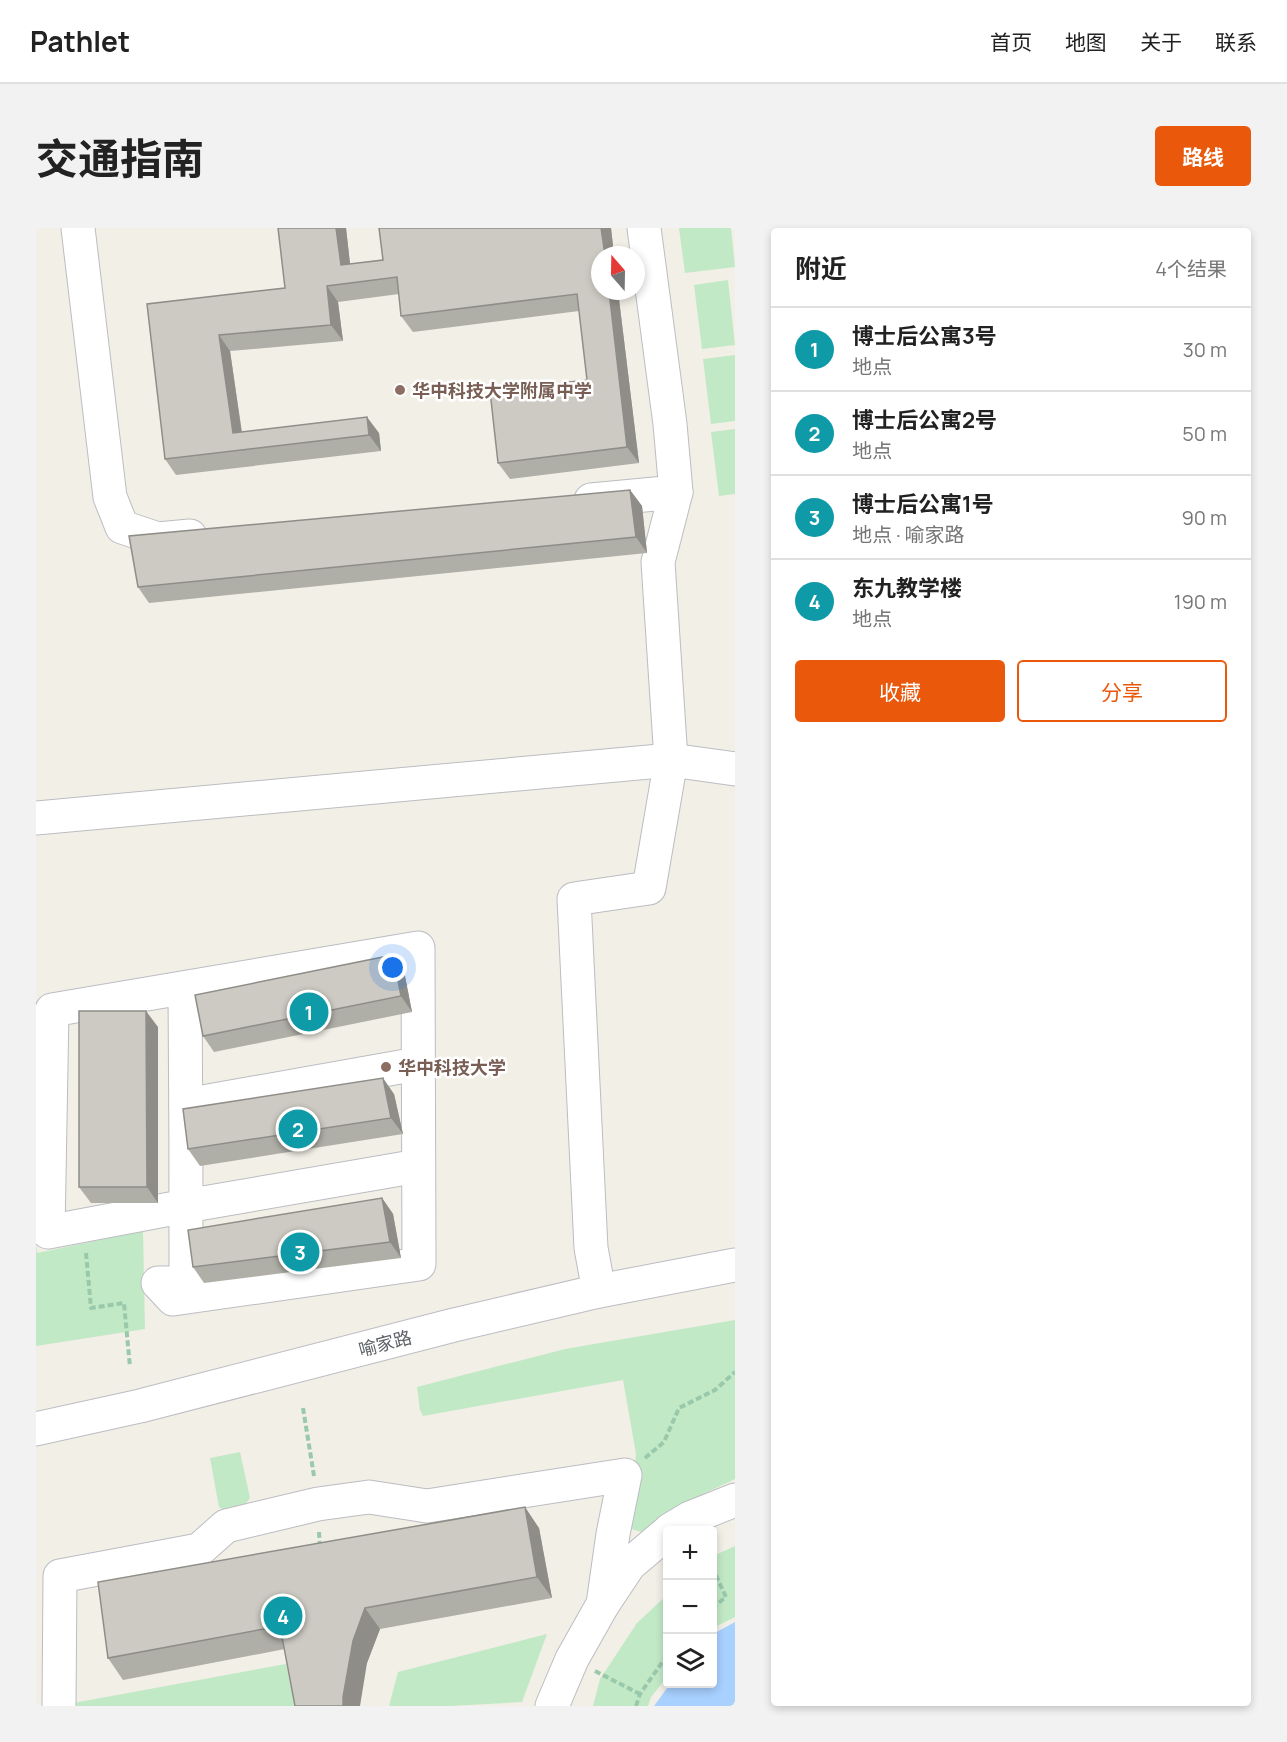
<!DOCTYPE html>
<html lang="zh">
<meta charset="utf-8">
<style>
:root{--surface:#fff;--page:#f2f2f2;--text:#222;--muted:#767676;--line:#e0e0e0;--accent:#ea580c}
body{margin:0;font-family:Manrope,"Noto Sans SC",sans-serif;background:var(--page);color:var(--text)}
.controls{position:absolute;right:18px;bottom:18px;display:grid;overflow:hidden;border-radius:6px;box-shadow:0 3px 9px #0003}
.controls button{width:54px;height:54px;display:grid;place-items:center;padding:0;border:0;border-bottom:2px solid var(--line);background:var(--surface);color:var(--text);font:30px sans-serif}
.compass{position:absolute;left:555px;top:18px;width:54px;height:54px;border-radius:50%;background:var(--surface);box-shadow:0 3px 9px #0003;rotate:340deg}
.you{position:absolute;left:357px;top:740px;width:21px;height:21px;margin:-15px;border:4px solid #fff;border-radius:50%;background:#1a73e8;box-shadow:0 0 0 9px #1a73e833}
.badge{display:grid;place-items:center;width:39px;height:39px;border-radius:50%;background:var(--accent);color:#fff;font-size:20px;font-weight:700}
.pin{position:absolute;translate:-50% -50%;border:3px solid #fff;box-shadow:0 2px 6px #0006}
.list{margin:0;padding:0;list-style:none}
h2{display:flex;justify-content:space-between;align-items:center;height:78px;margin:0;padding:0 24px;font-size:26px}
h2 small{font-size:20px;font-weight:400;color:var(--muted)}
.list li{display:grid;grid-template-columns:39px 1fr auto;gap:18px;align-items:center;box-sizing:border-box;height:84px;padding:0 24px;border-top:2px solid var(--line)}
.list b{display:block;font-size:22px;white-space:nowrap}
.list p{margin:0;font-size:20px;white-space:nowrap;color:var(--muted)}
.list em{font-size:20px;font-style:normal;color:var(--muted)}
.actions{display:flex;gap:12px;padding:18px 24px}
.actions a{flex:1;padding:14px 0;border:2px solid var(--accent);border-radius:6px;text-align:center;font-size:21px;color:var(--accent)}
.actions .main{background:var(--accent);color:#fff}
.icon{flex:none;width:33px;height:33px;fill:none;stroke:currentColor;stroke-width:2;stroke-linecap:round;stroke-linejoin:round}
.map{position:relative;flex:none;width:699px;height:1478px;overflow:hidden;border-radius:6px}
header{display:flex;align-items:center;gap:36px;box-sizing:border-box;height:84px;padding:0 30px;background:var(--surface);border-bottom:2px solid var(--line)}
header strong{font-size:28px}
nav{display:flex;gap:33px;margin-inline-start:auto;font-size:21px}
.intro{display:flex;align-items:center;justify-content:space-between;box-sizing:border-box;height:144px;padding:0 36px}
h1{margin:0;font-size:42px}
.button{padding:15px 27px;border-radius:6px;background:var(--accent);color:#fff;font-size:21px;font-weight:700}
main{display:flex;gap:36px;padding:0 36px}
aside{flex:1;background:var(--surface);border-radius:6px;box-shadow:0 3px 9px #0003}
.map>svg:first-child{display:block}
.green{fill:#c2e9c6}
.water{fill:#a8d1ff}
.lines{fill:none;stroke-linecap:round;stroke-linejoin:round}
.minor-casing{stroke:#bbbdc2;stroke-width:35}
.path{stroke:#99c8ab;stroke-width:4;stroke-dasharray:6 3;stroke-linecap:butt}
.minor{stroke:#fff;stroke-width:33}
.wall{fill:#afaea7}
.shaded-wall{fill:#8f8d88}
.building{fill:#cccac2;stroke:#8f8d88;stroke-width:1.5}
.education-dot{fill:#8d6e63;stroke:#fff;stroke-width:2}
.labels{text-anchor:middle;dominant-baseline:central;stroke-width:5;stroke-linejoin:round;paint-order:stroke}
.education-label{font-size:18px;font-weight:bold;fill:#785e54;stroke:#fff;text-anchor:start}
.street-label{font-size:18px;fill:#5e6167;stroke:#fff}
</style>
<header>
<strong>Pathlet</strong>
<nav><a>首页</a><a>地图</a><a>关于</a><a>联系</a></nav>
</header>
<div class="intro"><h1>交通指南</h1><a class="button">路线</a></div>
<main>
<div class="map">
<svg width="699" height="1478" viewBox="0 0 699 1478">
<rect width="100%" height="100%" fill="#f1efe6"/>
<g class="green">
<polygon points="643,0 695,0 699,39 649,45"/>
<polygon points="692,52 699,117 666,121 658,57"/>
<polygon points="699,127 699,193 675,196 667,131"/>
<polygon points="699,201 699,266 683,268 675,204"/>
<polygon points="107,1003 109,1101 0,1118 0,1014 1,1025"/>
<polygon points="699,1092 699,1251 648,1275 605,1304 593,1300 600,1226 587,1152 387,1188 384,1182 381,1159 529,1121"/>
<polygon points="204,1224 214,1270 208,1278 191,1283 183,1279 174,1230"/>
<polygon points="699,1318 699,1389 677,1400 677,1328"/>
<polygon points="631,1367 631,1449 615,1469 612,1478 557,1478 564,1451 601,1395"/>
<polygon points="511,1406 486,1474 415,1478 353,1478 362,1444"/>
<polygon points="250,1436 259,1478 21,1478"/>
</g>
<polygon class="water" points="699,1394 699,1478 618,1478 634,1456 676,1456 677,1406"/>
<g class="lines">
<defs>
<g id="minor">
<polyline points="42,0 74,269 86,299 122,311 154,308"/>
<polyline points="555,272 640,264 634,196 608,0"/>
<polyline points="0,590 635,532 699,541"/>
<path d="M149 760C150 858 150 957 150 1055H122L137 1071 383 1036 382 720 16 782 12 1004 150 978 382 938"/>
<polyline points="150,877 381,836"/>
<polyline points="563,1063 555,1020 538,671 613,660 635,532 622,334 640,264"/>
<polyline points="0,1201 104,1178 418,1097 563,1063 699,1037"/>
<polyline points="634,1302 654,1290 699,1272"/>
<polyline points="23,1478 24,1348 163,1322 190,1298 282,1276 333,1269 391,1278 589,1247 577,1306 567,1376"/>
<polyline points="516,1478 536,1431 567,1376 593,1337 632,1304"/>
</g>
</defs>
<use href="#minor" class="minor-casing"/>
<g class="path">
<polyline points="50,1025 55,1080 88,1075 94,1139"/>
<polyline points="267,1180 278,1248"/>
<polyline points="609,1230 628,1214 643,1180 679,1162 699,1144"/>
<polyline points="283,1304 284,1320"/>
<polyline points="676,1339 690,1369 676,1380"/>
<polyline points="559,1443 604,1466"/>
<polyline points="600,1478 604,1466 632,1426"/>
</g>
<use href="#minor" class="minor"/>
</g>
<g class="wall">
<polygon points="242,0 310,0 314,36 575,0 578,27 564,27 564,63 582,63 603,235 474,251 462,235 551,152 543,83 377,104 365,88 363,66 302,74 307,113 194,123 206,204 343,205 345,223 140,247 129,231 111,76 249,60"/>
<polygon points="594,262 606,278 611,325 113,375 102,359"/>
<polygon points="357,727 368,743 376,784 178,824 167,808"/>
<polygon points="122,799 122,975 55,975 43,959"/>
<polygon points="358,866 367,906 164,938 152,921"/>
<polygon points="346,970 357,986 365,1030 168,1055 157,1039"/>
<polygon points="503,1300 516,1370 344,1401 331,1435 249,1421 87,1452 72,1430"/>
</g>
<g class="shaded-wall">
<polygon points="300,0 310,0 316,53 305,37"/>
<polygon points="565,0 575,0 578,27 569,27"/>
<polygon points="291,58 302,74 307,113 295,97"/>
<polygon points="573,63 582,63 603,235 591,219"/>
<polygon points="183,107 194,123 208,221 197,205"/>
<polygon points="331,189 343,205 345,223 333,207"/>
<polygon points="594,262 606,278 611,325 600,309"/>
<polygon points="357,727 368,743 376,784 365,768"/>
<polygon points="110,783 122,799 122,975 111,959"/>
<polygon points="347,850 358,866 367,906 355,890"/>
<polygon points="346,970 357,986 365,1030 354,1014"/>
<polygon points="489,1279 503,1300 516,1370 501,1349"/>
<polygon points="329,1380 344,1401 331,1435 324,1478 307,1478 307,1469 317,1413"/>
</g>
<g class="building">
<polygon points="242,0 300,0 305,37 347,32 343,0 565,0 569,27 564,27 564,63 573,63 591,219 462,235 454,163 551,152 541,66 365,88 361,49 291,58 295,97 183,107 197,205 331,189 333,207 129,231 111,76 249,60"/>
<polygon points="594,262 600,309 102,359 93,308"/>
<polygon points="357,727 365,768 167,808 159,767"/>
<polygon points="43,783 110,783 111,959 43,959"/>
<polygon points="347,850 355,890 152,921 147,881"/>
<polygon points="346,970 354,1014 157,1039 152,1002"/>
<polygon points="489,1279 501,1349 329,1380 317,1413 307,1469 307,1478 259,1478 244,1398 72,1430 62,1354"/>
</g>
<g class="education-dot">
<circle cx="364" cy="162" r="6"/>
<circle cx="350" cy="839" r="6"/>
</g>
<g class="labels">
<g class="education-label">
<text x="376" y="162">华中科技大学附属中学</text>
<text x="362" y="839">华中科技大学</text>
</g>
<g class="street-label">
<text transform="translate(349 1115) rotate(-15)">喻家路</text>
</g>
</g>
</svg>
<div class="controls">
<button>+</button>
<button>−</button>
<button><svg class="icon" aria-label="layers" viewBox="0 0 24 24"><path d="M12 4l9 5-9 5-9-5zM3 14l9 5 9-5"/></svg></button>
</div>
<svg class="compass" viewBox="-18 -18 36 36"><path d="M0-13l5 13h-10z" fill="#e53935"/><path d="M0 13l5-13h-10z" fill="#767676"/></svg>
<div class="you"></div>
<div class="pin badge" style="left:273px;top:784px;background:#0f9aa8">1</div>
<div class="pin badge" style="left:262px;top:901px;background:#0f9aa8">2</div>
<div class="pin badge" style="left:264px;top:1024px;background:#0f9aa8">3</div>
<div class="pin badge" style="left:247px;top:1388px;background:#0f9aa8">4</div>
</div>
<aside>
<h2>附近<small>4个结果</small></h2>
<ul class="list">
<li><span class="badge" style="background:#0f9aa8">1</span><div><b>博士后公寓3号</b><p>地点</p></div><em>30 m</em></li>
<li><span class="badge" style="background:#0f9aa8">2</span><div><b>博士后公寓2号</b><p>地点</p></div><em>50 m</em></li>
<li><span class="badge" style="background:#0f9aa8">3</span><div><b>博士后公寓1号</b><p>地点 · 喻家路</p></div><em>90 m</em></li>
<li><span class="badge" style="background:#0f9aa8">4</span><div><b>东九教学楼</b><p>地点</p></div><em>190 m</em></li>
</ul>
<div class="actions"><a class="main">收藏</a><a>分享</a></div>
</aside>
</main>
